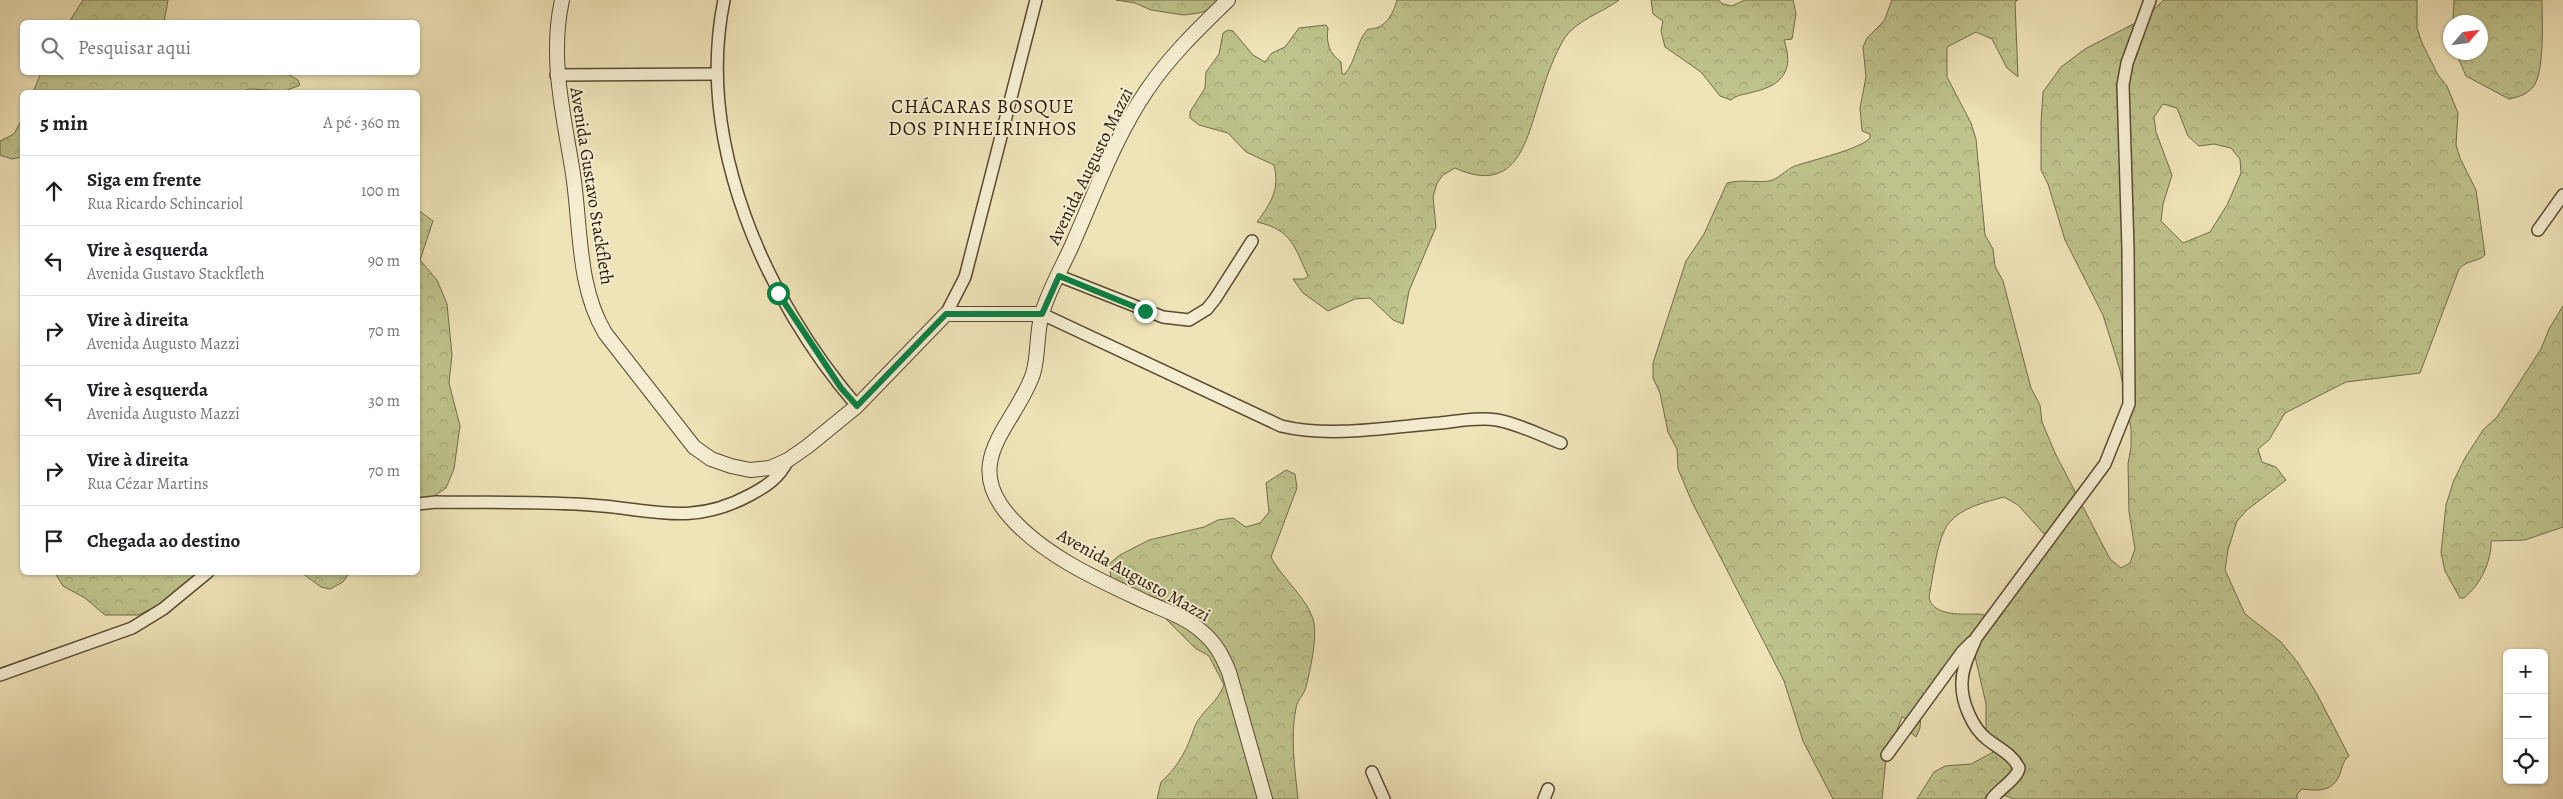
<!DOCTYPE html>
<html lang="pt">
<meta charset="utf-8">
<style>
:root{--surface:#fff;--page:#f2f2f2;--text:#202124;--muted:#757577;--line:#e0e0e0}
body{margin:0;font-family:Alegreya,serif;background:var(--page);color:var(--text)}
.controls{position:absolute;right:15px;bottom:15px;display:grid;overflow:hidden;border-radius:8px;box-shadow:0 1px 4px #0004}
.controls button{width:45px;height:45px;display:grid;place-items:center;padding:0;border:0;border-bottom:1px solid var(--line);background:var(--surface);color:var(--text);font:25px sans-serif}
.compass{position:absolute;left:2443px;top:15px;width:45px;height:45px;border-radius:50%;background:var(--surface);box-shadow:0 1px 4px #0004;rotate:62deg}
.stop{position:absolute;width:15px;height:15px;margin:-11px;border:4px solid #0b8043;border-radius:50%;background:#fff}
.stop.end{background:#0b8043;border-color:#fff;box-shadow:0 1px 5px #0008}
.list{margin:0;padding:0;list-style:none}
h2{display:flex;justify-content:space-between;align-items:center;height:65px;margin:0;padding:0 20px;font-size:21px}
h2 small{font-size:16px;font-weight:400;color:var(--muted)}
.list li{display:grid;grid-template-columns:32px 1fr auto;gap:15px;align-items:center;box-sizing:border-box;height:70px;padding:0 20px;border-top:1px solid var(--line)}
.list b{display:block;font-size:19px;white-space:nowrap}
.list p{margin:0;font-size:16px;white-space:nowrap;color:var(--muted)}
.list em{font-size:16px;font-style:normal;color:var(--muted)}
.icon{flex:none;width:28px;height:28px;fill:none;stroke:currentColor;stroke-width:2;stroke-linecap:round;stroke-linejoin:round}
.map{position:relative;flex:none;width:2563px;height:799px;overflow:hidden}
.search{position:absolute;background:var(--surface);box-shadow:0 1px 4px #0004;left:20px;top:20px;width:400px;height:55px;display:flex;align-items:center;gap:12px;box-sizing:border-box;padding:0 18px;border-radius:8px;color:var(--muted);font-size:19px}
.panel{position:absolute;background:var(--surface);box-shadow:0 1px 4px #0004;left:20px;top:90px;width:400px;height:485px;border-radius:8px}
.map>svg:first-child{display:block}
.forest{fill:url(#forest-crowns);stroke:#726c48;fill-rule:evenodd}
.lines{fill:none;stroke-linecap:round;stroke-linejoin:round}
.minor-casing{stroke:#594a31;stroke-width:14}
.tertiary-casing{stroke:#594a31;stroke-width:16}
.minor{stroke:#f5edd1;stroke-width:11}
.tertiary{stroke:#f5edd1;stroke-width:14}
.route{stroke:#0b8043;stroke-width:6}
.labels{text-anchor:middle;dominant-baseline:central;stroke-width:4;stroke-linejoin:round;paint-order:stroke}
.street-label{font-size:18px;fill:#271704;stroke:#f5edd1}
.neighbourhood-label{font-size:19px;letter-spacing:1px;fill:#271704;stroke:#f5edd1}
</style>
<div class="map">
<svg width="2563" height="799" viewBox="0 0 2563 799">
<defs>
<pattern id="forest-crowns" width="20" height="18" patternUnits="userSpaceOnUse" patternTransform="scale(1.25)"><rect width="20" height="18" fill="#bec28b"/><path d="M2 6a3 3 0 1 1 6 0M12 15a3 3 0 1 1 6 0" fill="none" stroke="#a3a676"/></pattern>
</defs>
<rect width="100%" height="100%" fill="#efe3b8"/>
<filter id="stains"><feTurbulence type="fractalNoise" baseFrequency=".004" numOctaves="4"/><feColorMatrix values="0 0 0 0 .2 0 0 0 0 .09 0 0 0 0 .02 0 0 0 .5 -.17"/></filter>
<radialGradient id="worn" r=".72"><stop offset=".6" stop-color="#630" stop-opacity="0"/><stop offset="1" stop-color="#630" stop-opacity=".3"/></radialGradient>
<g class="forest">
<polygon points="83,0 168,0 164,22 69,22"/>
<polygon points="1116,0 1236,0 1199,13 1184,15 1151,10 1135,3"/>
<path d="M1397 0H1619C1602 13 1576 20 1564 39 1555 54 1547 75 1542 92 1527 137 1519 197 1455 168L1443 175 1437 183 1433 197 1436 227 1409 291 1403 324 1393 320 1370 298 1355 299 1328 311 1303 293 1293 279H1304L1308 276C1294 246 1292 230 1257 222 1271 203 1280 189 1274 165L1246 152 1228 133 1199 125 1190 118V112L1205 88 1206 72 1219 54 1223 33 1228 30 1233 31 1253 55 1265 62 1272 53 1285 47 1299 28 1326 25 1328 28C1326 43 1329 53 1341 62L1342 74H1345C1356 61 1356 42 1368 29 1384 30 1393 15 1397 0Z"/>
<path d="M1651 0H1718L1723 4 1732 6 1745 0H1793L1796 14 1792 39 1784 40C1794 69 1784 85 1753 92 1744 95 1738 94 1731 100L1720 96 1701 72 1665 47 1661 31 1663 21 1653 14Z"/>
<path d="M1892 0H2018L2015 2 2018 77 2007 68 1992 39 1976 32 1947 47V77L1971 123 1976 139 1985 235 1993 249 1995 266 2003 281 2031 388 2040 405 2042 422 2055 453 2110 559 2121 568 2130 563 2135 549 2129 512 2128 464 2131 447V428L2120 370 2103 315 2065 240 2048 184 2041 170V123L2043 92 2061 67 2085 49 2143 19 2164 0H2417V28L2422 43 2438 75 2447 86 2458 113 2456 145 2460 158 2476 190 2485 255C2479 262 2468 259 2459 269L2420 373 2346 382 2285 413 2269 440 2258 449 2262 462 2276 467 2286 480 2247 510 2237 521 2228 550 2225 570 2245 614 2281 642 2298 663 2317 694 2349 756C2343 761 2342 767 2340 774 2333 792 2318 791 2302 789L2297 794V799H2014L1995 792 1984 799H1917L1934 772 1945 766 1971 764 1999 749 1996 741 1986 729V704L1974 652 1971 648 1921 712 1920 728 1916 737 1910 732 1905 718 1902 717 1886 758 1882 799H1833L1803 741 1784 681 1692 502 1678 469 1677 449 1668 432 1660 393 1653 378V363L1686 261 1704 234 1727 183C1742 179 1754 183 1769 181 1778 180 1786 169 1795 166 1812 160 1861 149 1870 138V134L1862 131 1860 108 1866 77 1863 47 1867 38 1884 21ZM2163 104 2177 108 2188 136 2199 146 2214 144 2231 148 2240 159 2241 173 2227 205 2210 232 2183 243 2161 221 2163 204 2172 175 2156 132 2154 117ZM2004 497 2018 505 2046 536 1994 618C1989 617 1983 614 1978 614 1965 614 1932 617 1929 597 1933 578 1937 537 1949 523 1962 507 1986 502 2004 497Z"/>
<path d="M2454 0H2542C2542 20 2545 73 2533 87 2526 95 2518 97 2509 99L2466 76 2456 53 2480 52V22H2453Z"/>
<polygon points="41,73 284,72 298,80 300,85 285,91 250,89 239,92 33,92"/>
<polygon points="22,119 22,157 12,159 0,155 0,141 14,134"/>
<polygon points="418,210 433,221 420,260 437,280 447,304 452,355 449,383 460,426 454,469 446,488 418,507"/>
<path d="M2563 306V527L2525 540 2491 541C2492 561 2480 585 2464 598H2460L2445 571 2441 553 2446 505 2454 480 2465 458 2483 430 2497 417 2541 349 2549 329Z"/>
<path d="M1286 470 1295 474 1297 488 1271 557C1282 579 1309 599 1314 623 1317 639 1310 672 1306 687 1304 695 1297 700 1296 708 1290 737 1295 770 1298 799H1157L1161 782C1174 771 1185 754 1191 737 1193 732 1194 727 1197 722 1207 706 1216 704 1224 685L1209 656 1195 648 1165 618 1111 578 1109 564 1120 555 1149 540 1204 527 1218 520 1233 518 1246 527 1260 523 1269 512 1266 483Z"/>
<polygon points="350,572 343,582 330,589 321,587 302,573"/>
<polygon points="55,573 200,573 157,606 138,615 105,615 85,598 63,586"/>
</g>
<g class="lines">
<defs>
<g id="minor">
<path d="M724 0C695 142 765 299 857 406"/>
<polyline points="556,75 716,74"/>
<polyline points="2538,230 2563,195"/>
<polyline points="1059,276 1163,317 1189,320 1207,309 1215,299 1252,241"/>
<polyline points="946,314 965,277 1036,0"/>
<path d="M1042 314 1281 426C1330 438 1391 427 1440 423 1459 421 1478 417 1497 420 1519 424 1540 435 1561 443"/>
<path d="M418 504 436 502C487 503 540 501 591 505 652 509 691 527 750 495 767 486 779 478 788 460"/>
<polyline points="0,675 132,628 163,609 208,572"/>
<polyline points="1887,755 1962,652 1972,642"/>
<polyline points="1372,772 1384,799"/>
<polyline points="1544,799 1548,789"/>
<path d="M1992 799C1998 790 2018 778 2019 768 2012 754 2000 749 1988 740 1972 728 1961 701 1962 682 1962 666 1971 652 1976 638L2105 464 2129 404 2128 249 2123 85 2127 63 2150 0"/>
</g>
<g id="tertiary">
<path d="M562 0C549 59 564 116 573 174 581 227 577 286 605 333L694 447 711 459 731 466 750 470 770 468 788 460 808 446 857 406 946 314H1042"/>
<path d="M1228 0C1199 28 1169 57 1147 90 1116 135 1095 193 1073 243 1064 264 1047 293 1042 314 1036 333 1039 354 1033 374 1015 426 959 461 1011 518 1046 557 1099 580 1146 602 1164 610 1185 617 1200 630 1215 642 1222 655 1229 672L1265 799"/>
</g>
</defs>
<use href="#minor" class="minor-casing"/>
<use href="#tertiary" class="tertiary-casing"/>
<use href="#minor" class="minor"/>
<use href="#tertiary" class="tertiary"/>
</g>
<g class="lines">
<polyline class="route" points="778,293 841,388 857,406 946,314 1042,314 1059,276 1145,311"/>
</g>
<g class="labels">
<g class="street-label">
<text transform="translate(1090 166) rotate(-64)">Avenida Augusto Mazzi</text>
<text transform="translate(592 186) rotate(81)">Avenida Gustavo Stackfleth</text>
<text transform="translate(1134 575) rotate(29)">Avenida Augusto Mazzi</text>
</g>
<g class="neighbourhood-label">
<text x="983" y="107">CHÁCARAS BOSQUE<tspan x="983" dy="22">DOS PINHEIRINHOS</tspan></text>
</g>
</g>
<rect width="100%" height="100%" filter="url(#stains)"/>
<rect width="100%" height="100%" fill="url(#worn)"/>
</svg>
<div class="controls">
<button>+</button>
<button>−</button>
<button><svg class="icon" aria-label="locate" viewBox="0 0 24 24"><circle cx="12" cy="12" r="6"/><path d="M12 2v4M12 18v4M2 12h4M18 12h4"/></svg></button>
</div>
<svg class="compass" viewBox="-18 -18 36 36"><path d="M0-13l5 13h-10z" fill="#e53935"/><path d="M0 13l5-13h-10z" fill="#757577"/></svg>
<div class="stop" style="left:778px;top:293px"></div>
<div class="stop end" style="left:1145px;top:311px"></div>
<div class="search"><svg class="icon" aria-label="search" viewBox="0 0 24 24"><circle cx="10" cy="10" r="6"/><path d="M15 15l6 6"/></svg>Pesquisar aqui</div>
<section class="panel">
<h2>5 min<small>A pé · 360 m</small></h2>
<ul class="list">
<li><svg class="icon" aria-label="ahead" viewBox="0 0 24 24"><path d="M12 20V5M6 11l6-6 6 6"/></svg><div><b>Siga em frente</b><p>Rua Ricardo Schincariol</p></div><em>100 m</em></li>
<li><svg class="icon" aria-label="left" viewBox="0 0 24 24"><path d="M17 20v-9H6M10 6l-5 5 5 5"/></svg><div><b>Vire à esquerda</b><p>Avenida Gustavo Stackfleth</p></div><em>90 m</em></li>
<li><svg class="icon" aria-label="right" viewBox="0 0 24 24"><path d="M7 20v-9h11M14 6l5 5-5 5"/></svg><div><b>Vire à direita</b><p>Avenida Augusto Mazzi</p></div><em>70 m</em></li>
<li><svg class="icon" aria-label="left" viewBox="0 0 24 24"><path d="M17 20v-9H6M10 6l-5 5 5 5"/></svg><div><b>Vire à esquerda</b><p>Avenida Augusto Mazzi</p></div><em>30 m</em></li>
<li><svg class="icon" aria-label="right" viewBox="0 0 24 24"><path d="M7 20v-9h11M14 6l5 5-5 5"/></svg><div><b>Vire à direita</b><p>Rua Cézar Martins</p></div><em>70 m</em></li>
<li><svg class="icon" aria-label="arrive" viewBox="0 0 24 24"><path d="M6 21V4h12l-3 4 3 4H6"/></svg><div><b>Chegada ao destino</b></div></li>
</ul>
</section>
</div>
